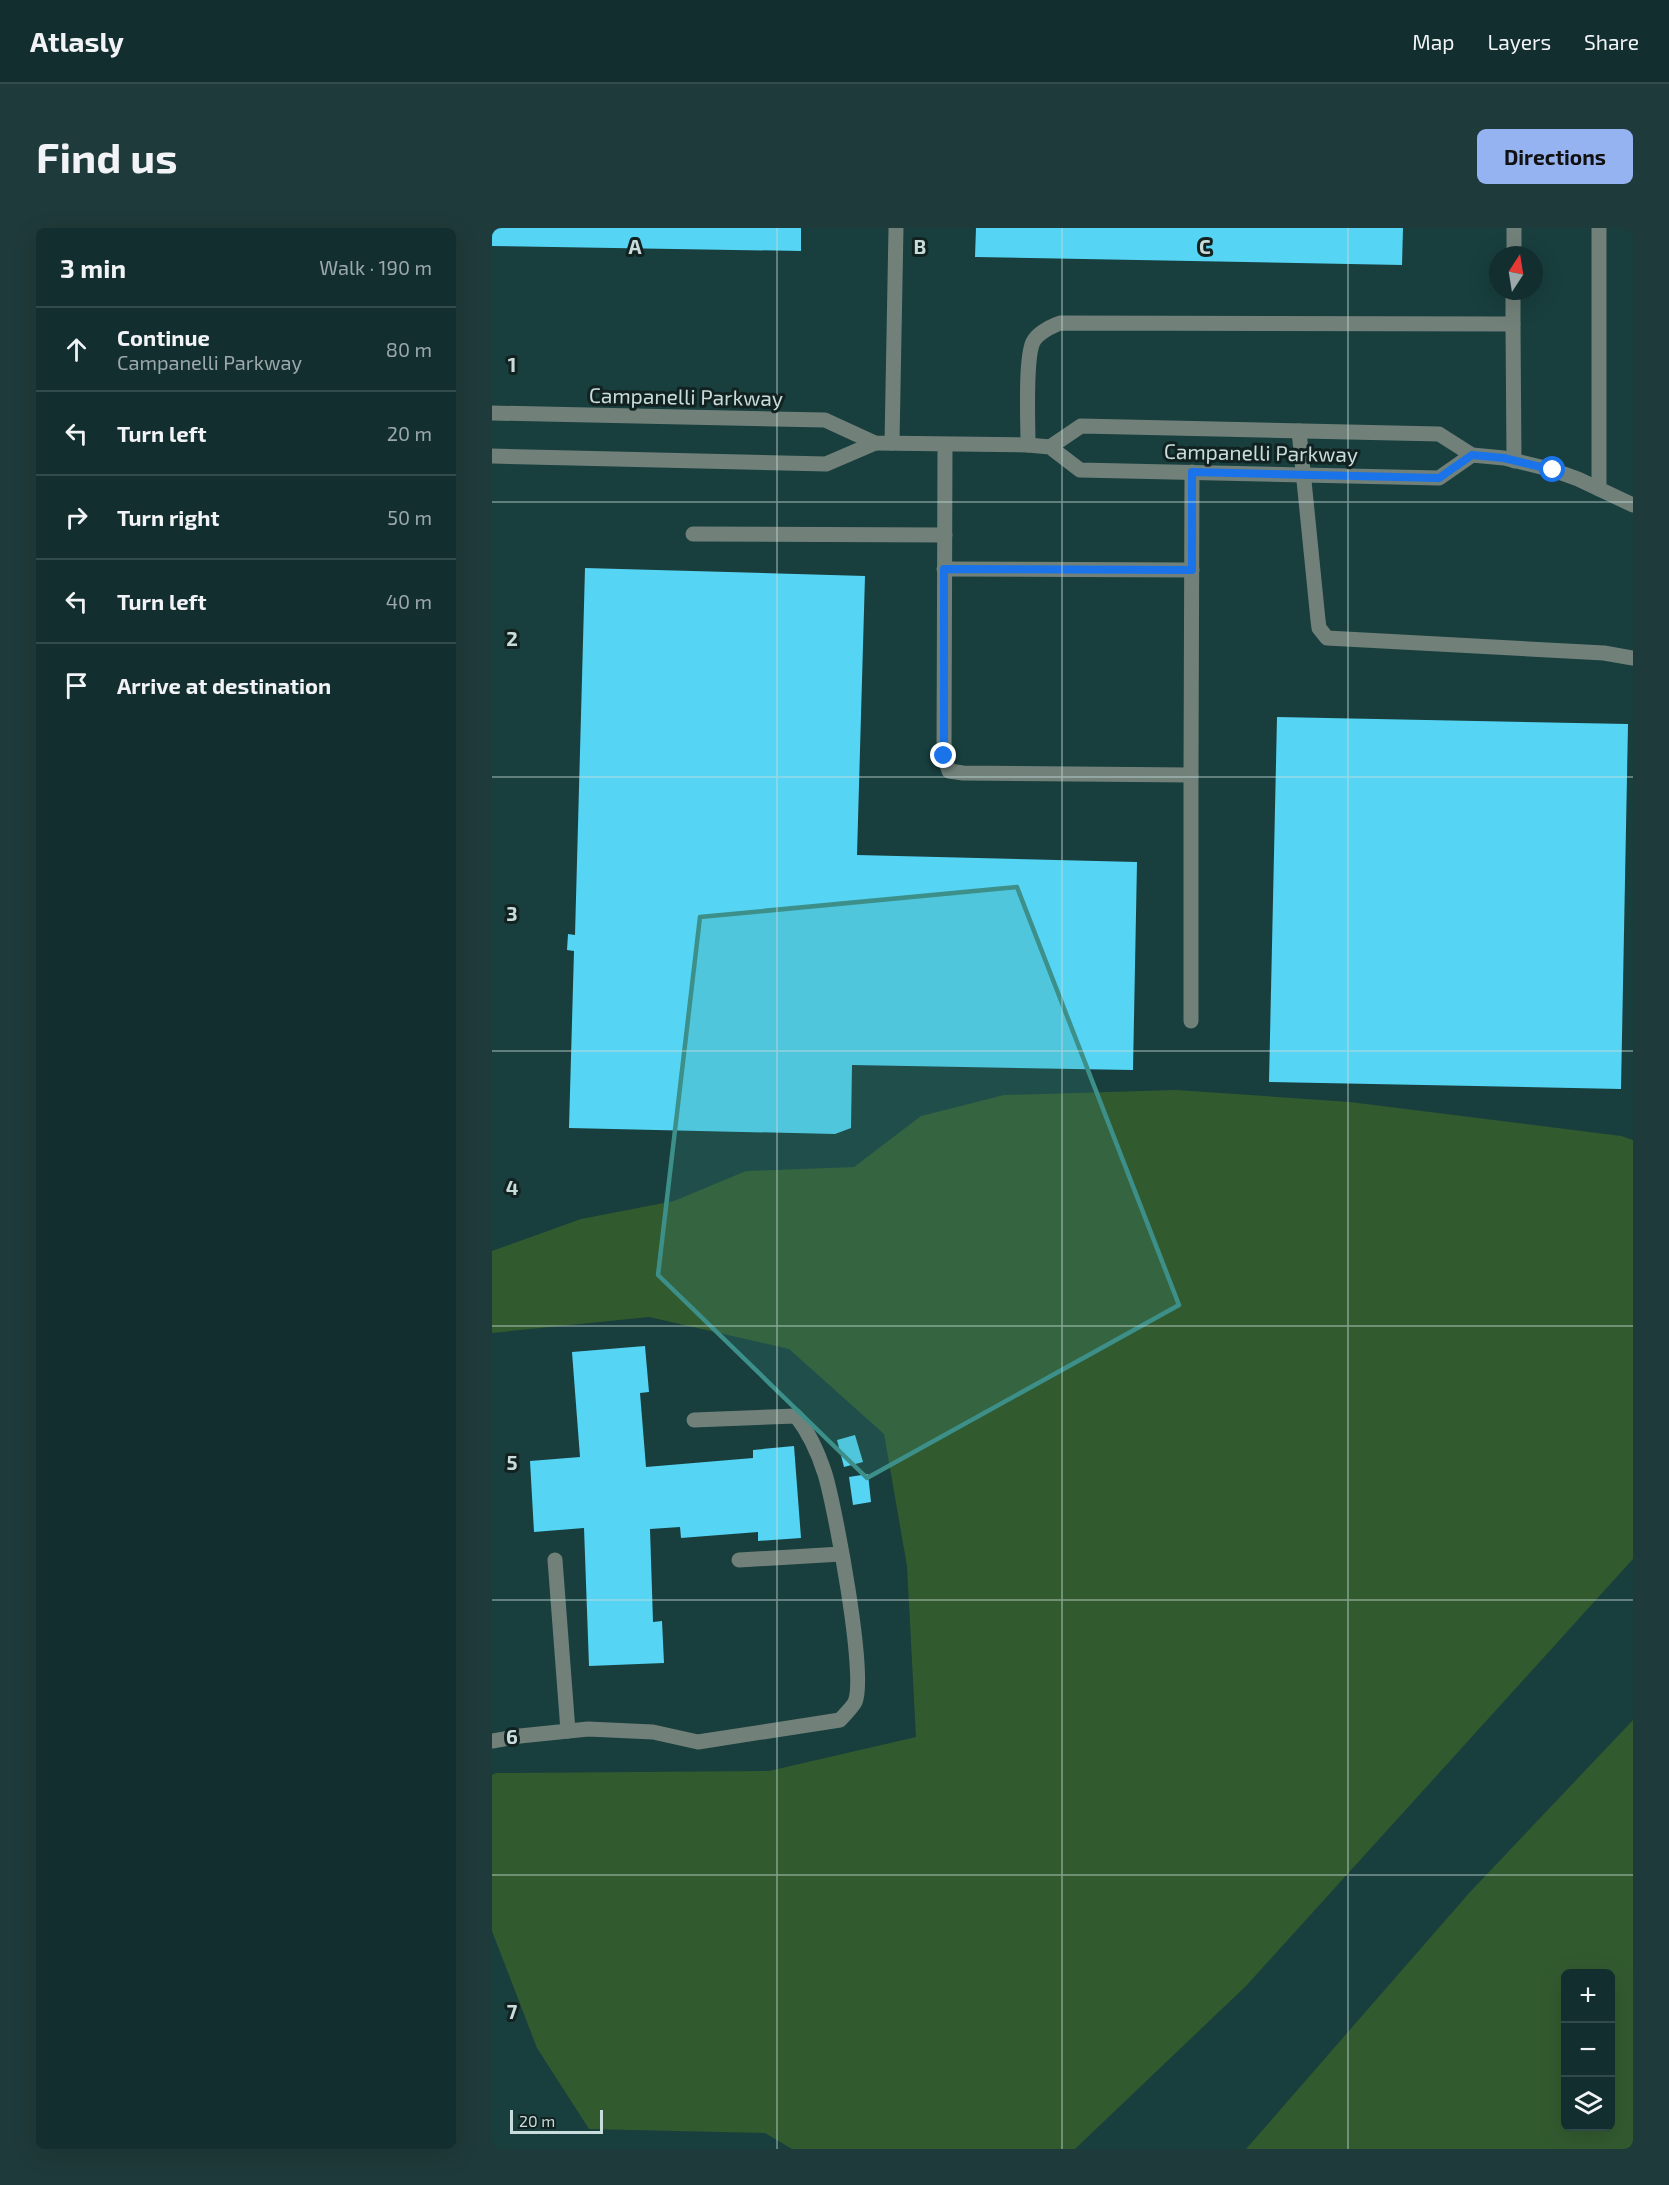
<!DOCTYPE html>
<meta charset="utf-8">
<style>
:root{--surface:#122e2e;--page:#1f3a3a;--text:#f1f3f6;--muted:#9ca8aa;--line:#314a4a;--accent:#95b2f1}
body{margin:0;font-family:"Exo 2",sans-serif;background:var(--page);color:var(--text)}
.controls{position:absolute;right:18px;bottom:18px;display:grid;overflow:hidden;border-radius:9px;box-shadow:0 6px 24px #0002}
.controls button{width:54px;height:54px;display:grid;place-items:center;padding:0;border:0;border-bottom:2px solid var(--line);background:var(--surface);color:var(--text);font:30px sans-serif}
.compass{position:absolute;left:997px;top:18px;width:54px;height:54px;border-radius:50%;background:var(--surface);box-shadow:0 6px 24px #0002;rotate:12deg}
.scale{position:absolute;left:18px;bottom:15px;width:93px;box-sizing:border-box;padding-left:6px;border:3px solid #c8dcdb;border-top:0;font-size:16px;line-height:21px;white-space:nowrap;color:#c8dcdb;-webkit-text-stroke:4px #122221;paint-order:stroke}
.stop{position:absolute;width:18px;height:18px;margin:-14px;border:4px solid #1a73e8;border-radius:50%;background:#fff}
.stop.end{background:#1a73e8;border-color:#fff;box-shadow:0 2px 6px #0008}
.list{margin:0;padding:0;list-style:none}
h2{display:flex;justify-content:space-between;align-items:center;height:78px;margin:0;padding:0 24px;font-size:26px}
h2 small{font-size:20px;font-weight:400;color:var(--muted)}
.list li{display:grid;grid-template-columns:39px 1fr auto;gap:18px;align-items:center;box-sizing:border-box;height:84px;padding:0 24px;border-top:2px solid var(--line)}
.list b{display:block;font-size:22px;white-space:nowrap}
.list p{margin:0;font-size:20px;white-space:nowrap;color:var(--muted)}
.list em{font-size:20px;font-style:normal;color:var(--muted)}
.icon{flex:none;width:33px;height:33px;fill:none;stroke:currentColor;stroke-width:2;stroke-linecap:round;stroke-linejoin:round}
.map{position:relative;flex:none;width:1141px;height:1921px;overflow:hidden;border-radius:9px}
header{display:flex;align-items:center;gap:36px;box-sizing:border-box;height:84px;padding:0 30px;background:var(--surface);border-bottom:2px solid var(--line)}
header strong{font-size:28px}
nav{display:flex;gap:33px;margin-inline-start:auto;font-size:21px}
.intro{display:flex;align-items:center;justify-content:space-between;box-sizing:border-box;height:144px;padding:0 36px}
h1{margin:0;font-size:42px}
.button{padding:15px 27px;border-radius:9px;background:var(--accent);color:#111;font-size:21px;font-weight:700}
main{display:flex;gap:36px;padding:0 36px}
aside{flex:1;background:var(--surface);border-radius:9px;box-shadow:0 6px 24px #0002}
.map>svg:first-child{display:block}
.green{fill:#325a2f;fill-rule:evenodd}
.building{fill:#56d4f3}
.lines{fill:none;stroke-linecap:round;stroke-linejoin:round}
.minor{stroke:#718079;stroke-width:15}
.route{stroke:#1a73e8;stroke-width:8}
.marked{fill:#3d9089;fill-opacity:0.2;stroke:#3d9089;stroke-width:4.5;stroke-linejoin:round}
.grid{fill:none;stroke:#c8dcdb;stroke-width:1.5;stroke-opacity:0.55}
.labels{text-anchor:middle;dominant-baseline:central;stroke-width:6;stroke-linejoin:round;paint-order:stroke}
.street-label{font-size:21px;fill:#c8dcdb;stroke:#122221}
.grid-label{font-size:20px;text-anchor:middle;font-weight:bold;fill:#c8dcdb;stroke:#122221;stroke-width:6;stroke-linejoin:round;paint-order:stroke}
</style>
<header>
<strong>Atlasly</strong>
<nav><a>Map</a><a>Layers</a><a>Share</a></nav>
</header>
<div class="intro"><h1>Find us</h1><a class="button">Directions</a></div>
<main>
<aside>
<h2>3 min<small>Walk · 190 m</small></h2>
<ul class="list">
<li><svg class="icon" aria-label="ahead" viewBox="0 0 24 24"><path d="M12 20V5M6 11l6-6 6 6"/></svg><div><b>Continue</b><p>Campanelli Parkway</p></div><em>80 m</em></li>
<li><svg class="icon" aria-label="left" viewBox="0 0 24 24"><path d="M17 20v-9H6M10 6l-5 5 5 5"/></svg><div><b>Turn left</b></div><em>20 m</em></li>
<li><svg class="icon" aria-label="right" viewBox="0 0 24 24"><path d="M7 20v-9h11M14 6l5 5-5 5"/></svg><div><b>Turn right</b></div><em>50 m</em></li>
<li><svg class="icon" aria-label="left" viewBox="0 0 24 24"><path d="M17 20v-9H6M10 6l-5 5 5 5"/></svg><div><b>Turn left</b></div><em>40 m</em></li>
<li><svg class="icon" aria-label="arrive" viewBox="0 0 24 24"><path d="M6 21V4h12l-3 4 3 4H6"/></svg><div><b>Arrive at destination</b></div></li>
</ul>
</aside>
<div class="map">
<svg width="1141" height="1921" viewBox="0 0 1141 1921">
<rect width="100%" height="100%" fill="#183e3d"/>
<g class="green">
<polygon points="684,862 858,874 1129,908 1141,912 1141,1331 754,1758 583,1921 300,1921 273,1905 97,1901 45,1820 0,1703 0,1547 4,1545 277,1543 424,1509 415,1338 392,1206 297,1121 157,1089 0,1105 0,1023 89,991 182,973 254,943 362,939 429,888 512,867"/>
<path d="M1141 1492V1921H754L978 1664ZM1074 1746H1118V1898H1074Z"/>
</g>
<g class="building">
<polygon points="0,0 309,0 309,23 0,18"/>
<polygon points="484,0 911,0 910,37 483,29"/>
<polygon points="93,340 373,348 365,627 645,634 641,842 360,837 359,900 343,906 77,900 82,723 75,722 76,706 83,707"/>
<polygon points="785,489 1136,496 1129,861 777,854"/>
<polygon points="153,1118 157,1164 148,1165 154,1239 261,1230 261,1222 302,1218 309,1310 266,1313 266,1304 189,1310 188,1299 158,1301 161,1394 170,1393 172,1435 97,1438 92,1300 42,1304 38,1233 88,1229 80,1124"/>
<polygon points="363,1207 371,1234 352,1239 345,1212"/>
<polygon points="376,1246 379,1274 361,1277 357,1249"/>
</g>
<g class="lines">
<g class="minor">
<polyline points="1022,27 1022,0"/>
<polyline points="1021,96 1021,63"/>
<polyline points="0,185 333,192 383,215 536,217 558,219 588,242 947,250 980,227"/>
<polyline points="807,203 826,392 827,400 835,410 1112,425 1141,430"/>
<polyline points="400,215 404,0"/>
<polyline points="453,217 452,528 457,543 471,545 699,547 700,244"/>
<path d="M536 217C536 194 533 131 541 114 546 104 559 99 568 95L1021 96 1022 233"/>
<polyline points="558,219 589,198 947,206 980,227 1012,230 1061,242 1086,251 1141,277"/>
<polyline points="0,228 334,236 383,215"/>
<polyline points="1107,261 1107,0"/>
<polyline points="201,306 453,307"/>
<polyline points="452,341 700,342"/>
<polyline points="699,793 699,547"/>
<polyline points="63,1332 76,1503"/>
<polyline points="247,1332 349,1326"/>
<path d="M0 1513 28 1508 96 1501 161 1504 206 1514 348 1492C352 1487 360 1480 363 1474 375 1448 343 1279 333 1246 326 1224 318 1206 304 1188L202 1192"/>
</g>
</g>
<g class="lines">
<polyline class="route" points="452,528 452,341 700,342 700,244 947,250 980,227 1012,230 1061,242"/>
</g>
<path class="marked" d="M525 659 687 1077 375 1250 166 1047 208 689Z"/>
<path class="grid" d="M285 0V1921M570 0V1921M856 0V1921M0 274H1141M0 549H1141M0 823H1141M0 1098H1141M0 1372H1141M0 1647H1141"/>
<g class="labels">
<g class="street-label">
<text transform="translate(194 168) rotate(1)">Campanelli Parkway</text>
<text transform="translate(769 224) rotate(1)">Campanelli Parkway</text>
</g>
</g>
<g class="grid-label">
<text x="143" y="26">A</text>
<text x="428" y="26">B</text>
<text x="713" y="26">C</text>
<text x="20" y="144">1</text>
<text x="20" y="418">2</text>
<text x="20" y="693">3</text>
<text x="20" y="967">4</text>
<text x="20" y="1242">5</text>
<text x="20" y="1516">6</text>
<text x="20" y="1791">7</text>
</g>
</svg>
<div class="controls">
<button>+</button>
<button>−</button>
<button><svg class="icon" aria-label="layers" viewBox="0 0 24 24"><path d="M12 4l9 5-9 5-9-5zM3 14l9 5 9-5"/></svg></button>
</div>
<svg class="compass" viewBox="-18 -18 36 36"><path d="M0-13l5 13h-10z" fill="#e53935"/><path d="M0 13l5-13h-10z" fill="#9ca8aa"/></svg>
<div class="scale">20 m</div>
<div class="stop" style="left:1061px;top:242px"></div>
<div class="stop end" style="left:452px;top:528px"></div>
</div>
</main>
